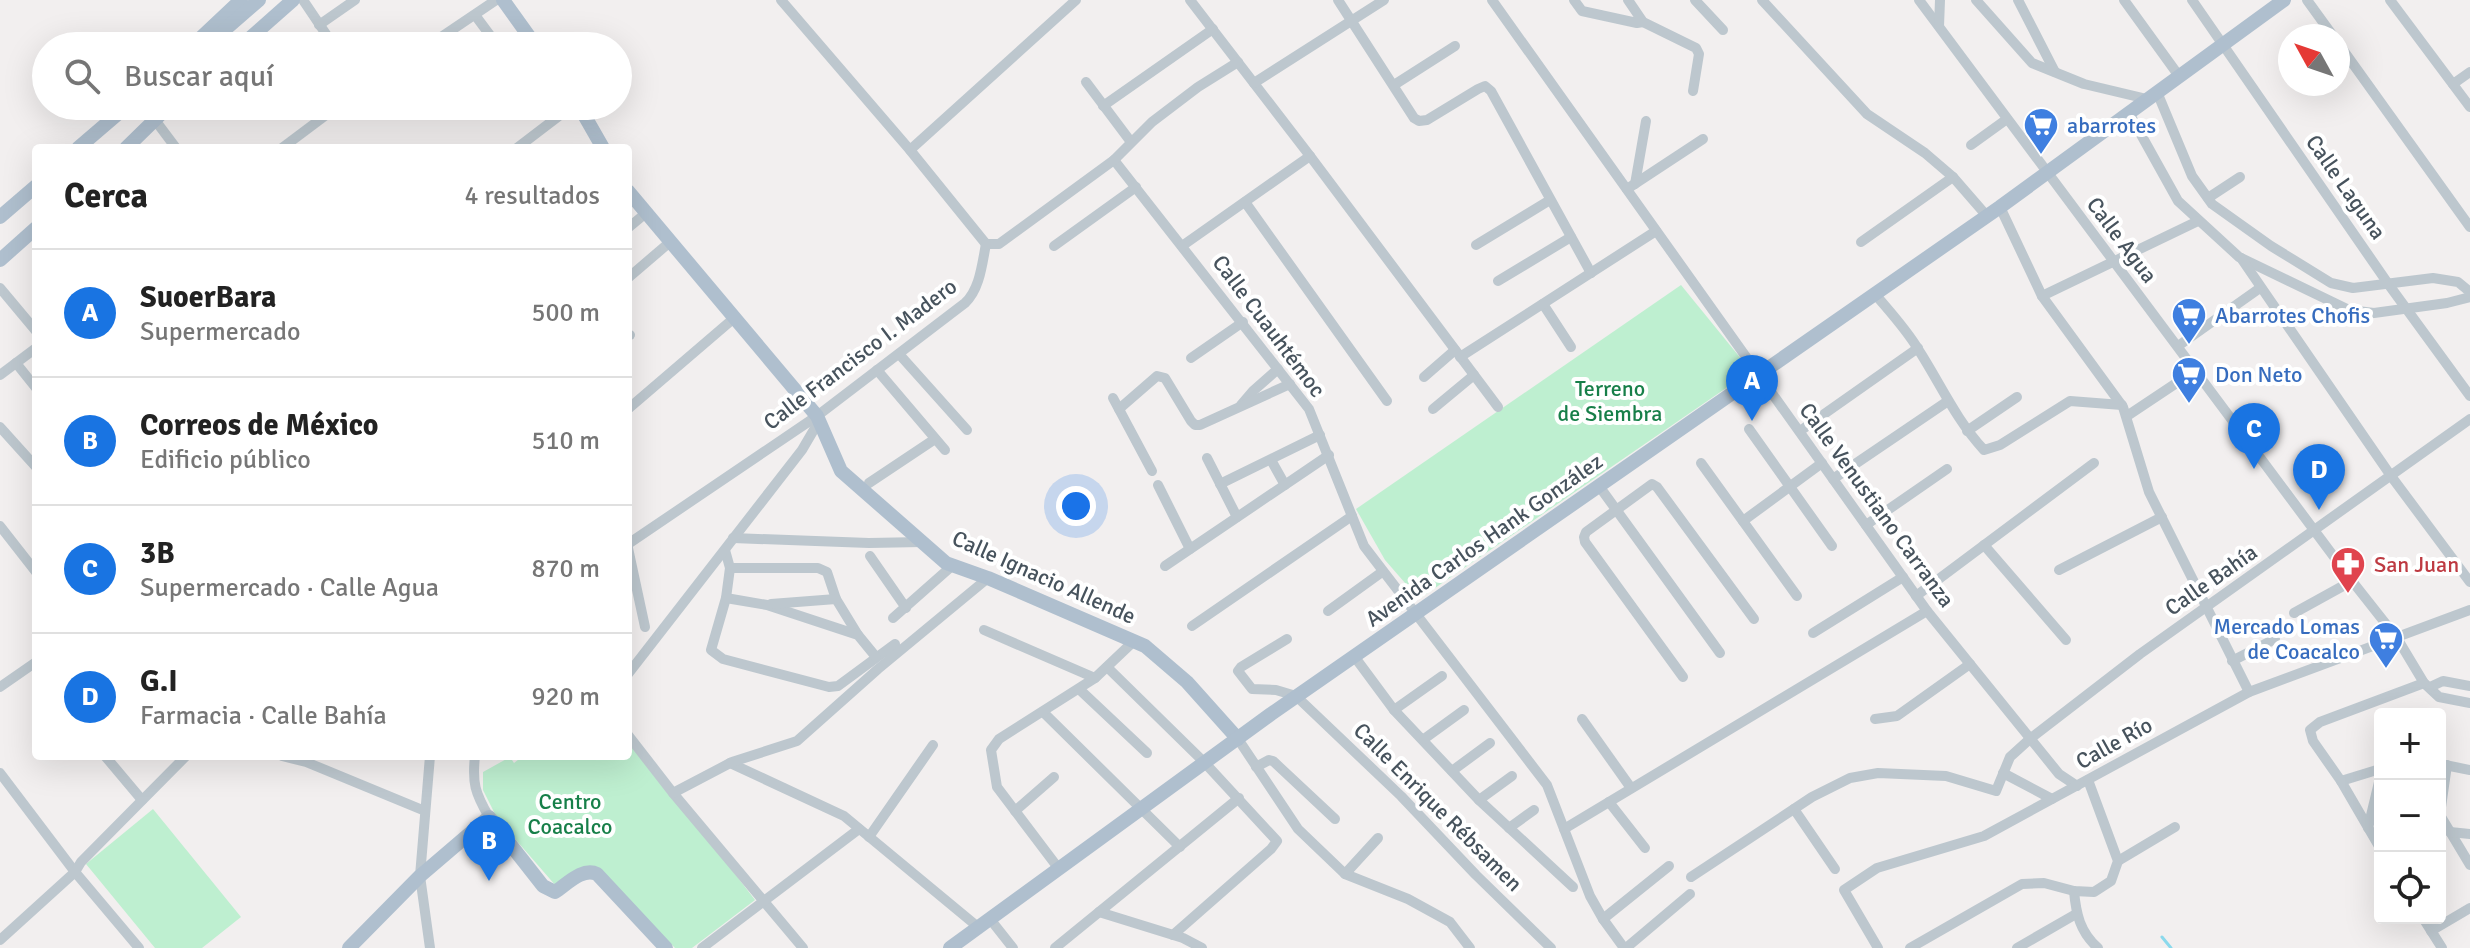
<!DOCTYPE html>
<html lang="es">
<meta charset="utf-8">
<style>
:root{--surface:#fff;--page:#f2f2f2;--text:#222;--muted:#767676;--line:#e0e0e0;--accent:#1974e2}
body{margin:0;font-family:Signika,sans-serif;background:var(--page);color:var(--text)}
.controls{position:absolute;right:24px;bottom:24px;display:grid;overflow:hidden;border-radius:8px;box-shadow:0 8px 32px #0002}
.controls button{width:72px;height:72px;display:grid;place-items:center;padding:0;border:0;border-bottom:2px solid var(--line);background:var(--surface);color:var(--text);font:40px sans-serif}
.compass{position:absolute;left:2278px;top:24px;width:72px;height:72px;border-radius:50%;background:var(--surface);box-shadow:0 8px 32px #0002;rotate:310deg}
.you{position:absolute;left:1076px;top:506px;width:28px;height:28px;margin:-20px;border:6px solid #fff;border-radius:50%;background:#1a73e8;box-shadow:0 0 0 12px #1a73e833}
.badge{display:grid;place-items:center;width:52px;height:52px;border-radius:50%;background:var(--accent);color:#fff;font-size:26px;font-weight:700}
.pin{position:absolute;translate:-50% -66px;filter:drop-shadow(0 2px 4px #0008)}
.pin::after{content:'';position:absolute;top:42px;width:28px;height:24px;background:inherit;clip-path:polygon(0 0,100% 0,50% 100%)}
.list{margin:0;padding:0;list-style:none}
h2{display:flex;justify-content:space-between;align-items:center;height:104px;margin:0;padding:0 32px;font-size:34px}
h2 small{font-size:26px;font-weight:400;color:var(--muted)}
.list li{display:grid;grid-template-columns:52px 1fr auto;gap:24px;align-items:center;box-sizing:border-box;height:128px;padding:0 32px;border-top:2px solid var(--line)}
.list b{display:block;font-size:30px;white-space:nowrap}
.list p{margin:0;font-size:26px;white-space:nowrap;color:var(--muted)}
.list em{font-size:26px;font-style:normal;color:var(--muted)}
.icon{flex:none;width:44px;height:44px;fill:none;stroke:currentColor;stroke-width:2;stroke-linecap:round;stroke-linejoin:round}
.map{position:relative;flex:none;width:2470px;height:948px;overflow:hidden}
.search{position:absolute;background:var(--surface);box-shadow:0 8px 32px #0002;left:32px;top:32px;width:600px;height:88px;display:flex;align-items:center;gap:20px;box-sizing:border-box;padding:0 28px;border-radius:44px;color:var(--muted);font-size:30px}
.panel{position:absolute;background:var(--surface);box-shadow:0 8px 32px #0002;left:32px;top:144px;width:600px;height:616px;border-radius:8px}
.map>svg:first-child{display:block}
.green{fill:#beefd0}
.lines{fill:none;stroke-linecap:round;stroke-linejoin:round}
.stream{stroke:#8bd9ec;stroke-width:3}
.minor{stroke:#bdc7ce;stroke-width:10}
.major{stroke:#afbfce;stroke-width:14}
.labels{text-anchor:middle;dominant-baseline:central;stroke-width:8;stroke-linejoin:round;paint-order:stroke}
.shop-label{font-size:22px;fill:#366cbe;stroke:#fff;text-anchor:start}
.street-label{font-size:22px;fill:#47535d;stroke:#fff}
.park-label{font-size:22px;fill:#177f49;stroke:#fff}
.health-label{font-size:22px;fill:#be3a42;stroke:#fff;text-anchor:start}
</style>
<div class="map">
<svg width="2470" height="948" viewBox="0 0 2470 948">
<rect width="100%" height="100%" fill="#f2efef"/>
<g class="green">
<polygon points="1681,285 1751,371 1419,599 1385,560 1356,509"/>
<polygon points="628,735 755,900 692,948 675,948 597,868 556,886 497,818 483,790 483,772 510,757 514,763 523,756 628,756"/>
<polygon points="153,809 241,917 202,948 155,948 86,864"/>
</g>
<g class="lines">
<polyline class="stream" points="2162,937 2171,948"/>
<g class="minor">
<polyline points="303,0 334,46"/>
<polyline points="781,0 910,150 986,244"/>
<polyline points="1190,0 1310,156 1498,407"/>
<polyline points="1338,0 1414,118 1419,121 1427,120 1478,89 1485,86 1491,91 1591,273"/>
<polyline points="1492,0 1927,611 2059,774 2077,786"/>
<polyline points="1574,0 1582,11 1637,23 1643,22"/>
<polyline points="1628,0 1643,22 1696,48 1699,54 1693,91"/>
<polyline points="1695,0 1723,30"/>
<polyline points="1762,0 1867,114 1925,153 1953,177 1986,215"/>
<polyline points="1919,0 2352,581 2397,638 2424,683 2439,697 2470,703"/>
<polyline points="1976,0 2032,63 2084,84 2147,99"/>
<polyline points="2018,0 2055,72"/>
<polyline points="2124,0 2179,76"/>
<polyline points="2192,0 2389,285 2470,396"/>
<polyline points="2307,0 2333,36"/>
<polyline points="2390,0 2470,107"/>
<polyline points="475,15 498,46"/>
<polyline points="319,25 355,0"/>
<polyline points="1939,26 1940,0"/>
<polyline points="2338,43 2470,227"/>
<polyline points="428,46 496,0"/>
<polyline points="1086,82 1131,142"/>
<polyline points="1254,83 1384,0"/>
<polyline points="2453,84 2470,72"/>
<polyline points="1394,85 1455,46"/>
<polyline points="2157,92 2192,176 2212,204 2271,246 2331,283 2353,288 2433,278 2458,282 2470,292"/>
<polyline points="1103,106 1213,29"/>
<polyline points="2129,113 2178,201 2239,257 2349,310 2374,313 2447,303 2470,297"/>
<polyline points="155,120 176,148"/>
<polyline points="1971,145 2007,119"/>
<polyline points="282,148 338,106"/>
<polyline points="517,148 572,106"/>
<polyline points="910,150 1076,0"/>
<polyline points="1114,160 1309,409 1364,546 1547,785 1590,896 1603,919 1624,948"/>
<polyline points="1635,184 1646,121"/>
<polyline points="1627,189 1703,139"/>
<polyline points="2208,198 2240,177"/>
<polyline points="1245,202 1387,401"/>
<polyline points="2000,207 2042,296 2123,407 2149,492 2249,692"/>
<polyline points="628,228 646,213"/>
<polyline points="1861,242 1953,177"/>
<polyline points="986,244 999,244 1114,160 1152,122 1198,87 1238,62"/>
<polyline points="1476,245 1550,200"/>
<polyline points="1054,246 1136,187"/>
<polyline points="1182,246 1310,156"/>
<polyline points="2241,258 2391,476 2470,582"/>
<polyline points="628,278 670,242"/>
<polyline points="1498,281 1571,237"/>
<polyline points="0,288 36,331"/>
<path d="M1875 294C1890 312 1906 329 1918 349 1940 383 1956 420 1984 450L2000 445 2070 401 2122 405"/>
<polyline points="2042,296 2198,221"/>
<polyline points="1543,304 1571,347"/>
<polyline points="628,336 630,335"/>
<polyline points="2178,346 2260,288"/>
<polyline points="899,354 967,430"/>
<polyline points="1460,357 1656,231"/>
<polyline points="1191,358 1243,322"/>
<polyline points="16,363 36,388"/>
<polyline points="877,370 945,450"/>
<polyline points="0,375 36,348"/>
<polyline points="1424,377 1455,350"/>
<polyline points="1113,398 1152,471"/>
<polyline points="1241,405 1253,391 1278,369"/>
<polyline points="628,409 733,319"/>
<polyline points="1119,409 1157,376 1165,378 1191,421 1195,425 1200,425 1290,384"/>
<polyline points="1433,409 1474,375"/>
<polyline points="2127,416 2196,370"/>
<polyline points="0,427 36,467"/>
<polyline points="1749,429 1832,546"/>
<polyline points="1800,431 1918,348"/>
<polyline points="1967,431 2017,397"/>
<polyline points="1207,458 1237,517"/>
<polyline points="1271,460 1285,485"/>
<polyline points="1701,463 1797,596"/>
<polyline points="1833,479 1948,401"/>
<polyline points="869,483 935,439"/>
<polyline points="1220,484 1320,435"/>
<polyline points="1158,485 1190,549"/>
<polyline points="1599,486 1720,653"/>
<polyline points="1743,521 1822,463"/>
<polyline points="1866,525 1947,469"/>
<polyline points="0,526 36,572"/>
<polyline points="733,538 869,543 922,542"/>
<path d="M628 544 817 416 965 303C980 289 982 264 986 244"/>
<polyline points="1984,545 2066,640"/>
<polyline points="628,548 645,627"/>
<polyline points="725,550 730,568 726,598 711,650 723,659 829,687 838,686 895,644"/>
<polyline points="870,556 906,608"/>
<polyline points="1165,566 1329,455"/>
<polyline points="730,568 818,568 827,572 836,599 858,635"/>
<polyline points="2059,570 2162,517"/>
<polyline points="1916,596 2094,463"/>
<polyline points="726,598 767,605 858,635 876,657"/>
<polyline points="771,604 836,599"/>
<polyline points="1328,611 1382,572"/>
<polyline points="2294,613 2352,581"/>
<polyline points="893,618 953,565"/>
<polyline points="1192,626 1352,516"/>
<polyline points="984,630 1095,678"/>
<polyline points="1813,633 1903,577"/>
<polyline points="1287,639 1241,667 1238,671 1252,689 1276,690 1296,696 1401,796 1476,875 1551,948"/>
<polyline points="1354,656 1394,710 1479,800 1573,887"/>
<polyline points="2232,661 2275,639"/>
<polyline points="1107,667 1205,763 1277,841 1271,849 1173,935"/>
<polyline points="628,674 802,450 819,421"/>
<polyline points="1683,677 1585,542 1584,537 1586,532 1652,484 1657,487 1754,619"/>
<polyline points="0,687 36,662"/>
<polyline points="2430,687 2443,681 2470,686"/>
<polyline points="1079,689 1147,753"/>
<polyline points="1394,710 1442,676"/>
<polyline points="1043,712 1180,847"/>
<polyline points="1582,719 1631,788"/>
<polyline points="1875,719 1897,716 1970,664"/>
<polyline points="628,735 673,793 803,948"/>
<polyline points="1238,739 1298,829 1345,874 1408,899 1450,922 1470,948"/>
<polyline points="1424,739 1464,710"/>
<polyline points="105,756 142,800"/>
<polyline points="282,756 306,762 425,811"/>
<polyline points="430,756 420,876 430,948"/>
<path d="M475 756C472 783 475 793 489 817"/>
<polyline points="730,763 844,816 978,927"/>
<polyline points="2440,764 2470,770"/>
<polyline points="1256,767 1269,760 1273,761 1335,819"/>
<polyline points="1452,771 1490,743"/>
<polyline points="0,773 75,872 139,948"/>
<polyline points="2003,773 2052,799"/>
<polyline points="2341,781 2380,769"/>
<polyline points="673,793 732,762 797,741 878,669 988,578"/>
<polyline points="1479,800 1512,776"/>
<polyline points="1609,802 1645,848"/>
<polyline points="1794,809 1835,869"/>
<polyline points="1015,811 1054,777"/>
<polyline points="2440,814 2447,765"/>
<polyline points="2440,815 2470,865"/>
<polyline points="1509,828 1534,810"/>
<polyline points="2368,828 2380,778"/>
<polyline points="1564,829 1927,611"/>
<polyline points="2450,832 2470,834"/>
<polyline points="869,837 933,745"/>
<polyline points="2380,848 2341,781 2313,741 2310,730 2320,722 2424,683"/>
<polyline points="2118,861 2175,827"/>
<polyline points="1059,869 997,787 991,750 999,739 1095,678 1134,641"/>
<polyline points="1345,874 1378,838"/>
<polyline points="1691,877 1812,797 1850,778 1878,773 1946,776 1996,791 2010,757 2031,738 2140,654 2470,419"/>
<path d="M2074 891C2076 914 2080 932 2098 948"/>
<polyline points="1099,912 1183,938 1202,948"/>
<polyline points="2423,918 2442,948"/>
<polyline points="990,919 1013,948"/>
<polyline points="1603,919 1669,866"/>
<polyline points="2431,931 2470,908"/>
<polyline points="0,940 75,872 81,862 186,756"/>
<polyline points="702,948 859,829"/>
<polyline points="1055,948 1239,798"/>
<polyline points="1626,948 1690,894"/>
<polyline points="1878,948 1844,890 1877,868 1984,836 2249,692 2470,610"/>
<polyline points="1910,948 2022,884 2044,883 2074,891 2094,892 2111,881 2118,861 2088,780"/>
<polyline points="2017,948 2076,914"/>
</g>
<g class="major">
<polyline points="503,0 536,46"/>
<polyline points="192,46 241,0"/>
<polyline points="206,46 259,0"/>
<polyline points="241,46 293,0"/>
<polyline points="579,106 603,148"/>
<polyline points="78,148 127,106"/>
<polyline points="126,148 169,106"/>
<polyline points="628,191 817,416 841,471 946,563 988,578 1145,646 1187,682 1238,739"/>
<polyline points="0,217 36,186"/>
<polyline points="0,260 36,228"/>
<path d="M349 948 420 876 489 817 543 886 555 892C567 884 583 867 597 874L666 948"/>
<polyline points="950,948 1271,714 2000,207 2284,0"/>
</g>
</g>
<defs>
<symbol id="supermarket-pin" viewBox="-11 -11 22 30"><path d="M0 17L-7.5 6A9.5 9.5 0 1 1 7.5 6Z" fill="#3f7fe0" stroke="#fff"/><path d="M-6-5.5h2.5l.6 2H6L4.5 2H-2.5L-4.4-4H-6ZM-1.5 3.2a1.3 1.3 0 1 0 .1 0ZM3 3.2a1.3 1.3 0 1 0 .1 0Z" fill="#fff"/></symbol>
<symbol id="pharmacy-pin" viewBox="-11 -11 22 30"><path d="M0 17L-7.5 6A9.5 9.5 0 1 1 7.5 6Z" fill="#e0444e" stroke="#fff"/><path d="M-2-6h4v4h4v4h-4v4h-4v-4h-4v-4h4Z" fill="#fff"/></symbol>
</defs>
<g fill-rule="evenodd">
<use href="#supermarket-pin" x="2021" y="105" width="40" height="54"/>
<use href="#supermarket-pin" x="2169" y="295" width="40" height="54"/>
<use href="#supermarket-pin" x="2169" y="354" width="40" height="54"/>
<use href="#pharmacy-pin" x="2328" y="544" width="40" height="54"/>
<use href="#supermarket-pin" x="2366" y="619" width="40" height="54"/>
</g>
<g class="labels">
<g class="shop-label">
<text x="2067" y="125">abarrotes</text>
<text x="2215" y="315">Abarrotes Chofis</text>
<text x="2215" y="374">Don Neto</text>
<text x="2360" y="626" text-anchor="end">Mercado Lomas<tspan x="2360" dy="25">de Coacalco</tspan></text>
</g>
<g class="street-label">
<text transform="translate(2346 187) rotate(55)">Calle Laguna</text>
<text transform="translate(2122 240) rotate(53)">Calle Agua</text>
<text transform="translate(1269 326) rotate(53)">Calle Cuauhtémoc</text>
<text transform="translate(860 354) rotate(-37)">Calle Francisco I. Madero</text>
<text transform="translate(1877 505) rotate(54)">Calle Venustiano Carranza</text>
<text transform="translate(1484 540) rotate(-35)">Avenida Carlos Hank González</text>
<text transform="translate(1044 577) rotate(24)">Calle Ignacio Allende</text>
<text transform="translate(2211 580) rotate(-35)">Calle Bahía</text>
<text transform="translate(2114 743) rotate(-29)">Calle Río</text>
<text transform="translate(1438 807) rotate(45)">Calle Enrique Rébsamen</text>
</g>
<g class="park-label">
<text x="1610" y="388">Terreno<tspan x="1610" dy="25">de Siembra</tspan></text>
<text x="570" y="801">Centro<tspan x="570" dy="25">Coacalco</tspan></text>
</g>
<g class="health-label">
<text x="2374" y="564">San Juan</text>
</g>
</g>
</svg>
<div class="controls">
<button>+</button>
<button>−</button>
<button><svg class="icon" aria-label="locate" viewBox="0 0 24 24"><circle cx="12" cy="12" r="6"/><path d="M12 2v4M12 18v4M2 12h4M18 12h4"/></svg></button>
</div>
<svg class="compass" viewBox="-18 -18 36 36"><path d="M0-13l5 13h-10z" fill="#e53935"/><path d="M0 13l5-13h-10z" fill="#767676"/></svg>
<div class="you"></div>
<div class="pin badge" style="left:1752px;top:421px">A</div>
<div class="pin badge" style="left:489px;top:881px">B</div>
<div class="pin badge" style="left:2254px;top:469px">C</div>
<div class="pin badge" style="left:2319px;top:510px">D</div>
<div class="search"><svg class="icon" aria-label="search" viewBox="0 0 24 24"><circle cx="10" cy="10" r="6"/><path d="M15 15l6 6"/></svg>Buscar aquí</div>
<section class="panel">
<h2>Cerca<small>4 resultados</small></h2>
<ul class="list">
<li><span class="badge">A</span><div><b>SuoerBara</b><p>Supermercado</p></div><em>500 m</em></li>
<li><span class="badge">B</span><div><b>Correos de México</b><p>Edificio público</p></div><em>510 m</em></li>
<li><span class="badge">C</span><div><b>3B</b><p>Supermercado · Calle Agua</p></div><em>870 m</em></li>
<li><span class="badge">D</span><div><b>G.I</b><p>Farmacia · Calle Bahía</p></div><em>920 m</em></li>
</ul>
</section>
</div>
